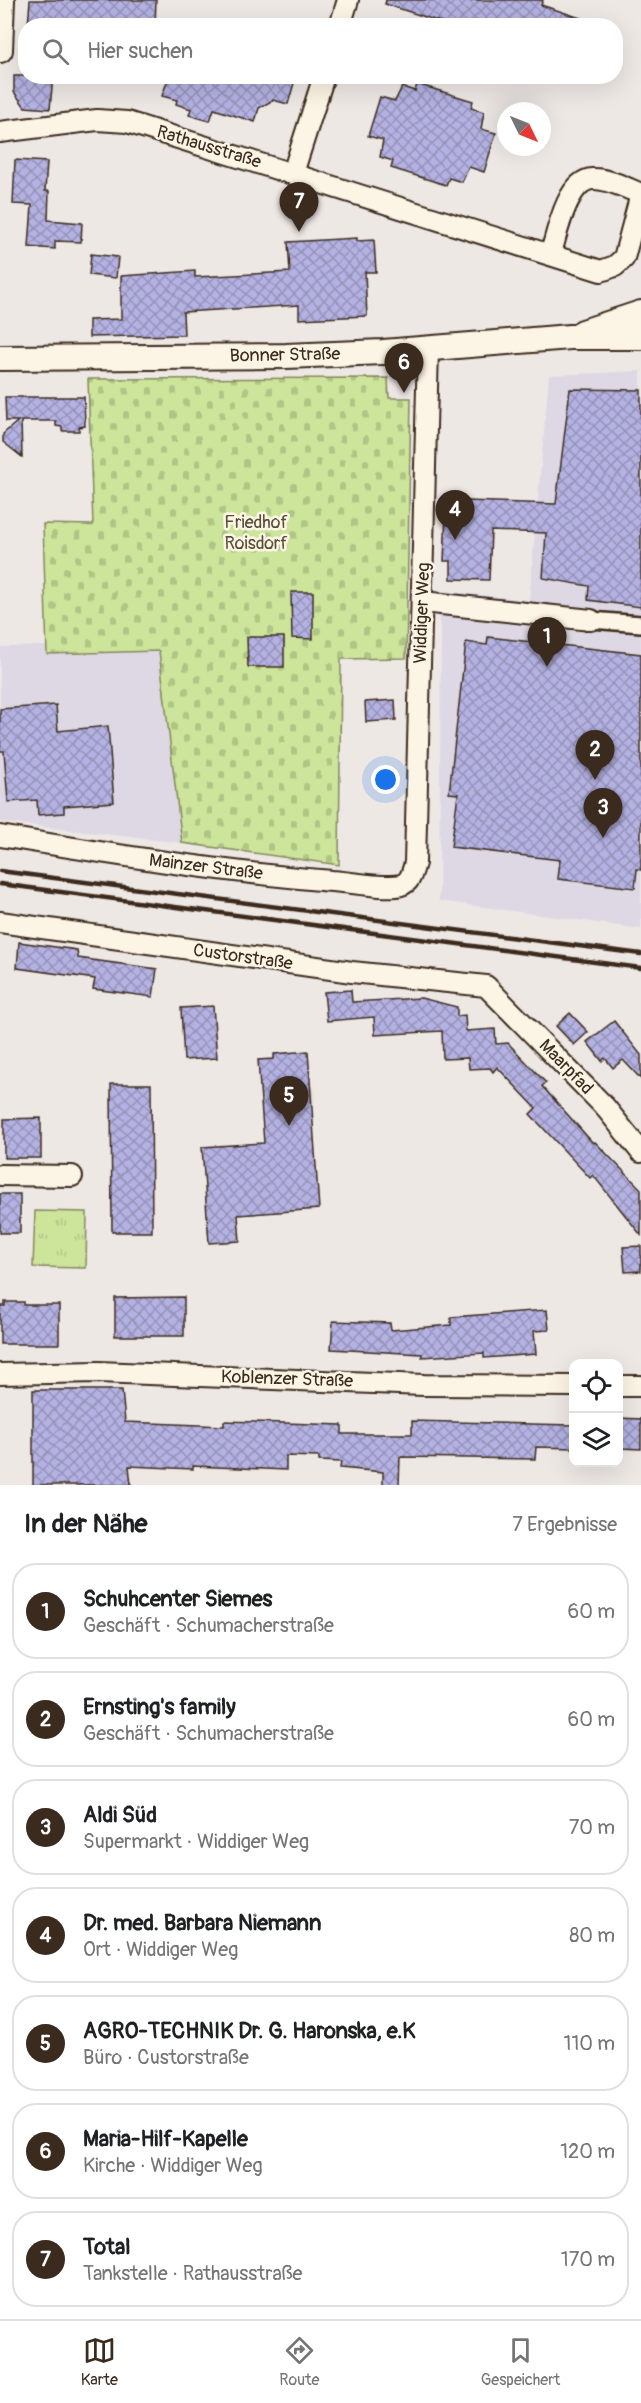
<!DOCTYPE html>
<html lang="de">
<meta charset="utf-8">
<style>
:root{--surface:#fff;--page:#f2f2f2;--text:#202124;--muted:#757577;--line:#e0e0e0;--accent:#3b2a1e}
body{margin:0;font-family:Pangolin,sans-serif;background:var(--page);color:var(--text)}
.controls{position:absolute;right:18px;bottom:18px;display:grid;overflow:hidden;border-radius:12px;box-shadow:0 6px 24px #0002}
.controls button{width:54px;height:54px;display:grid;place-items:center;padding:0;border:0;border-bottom:2px solid var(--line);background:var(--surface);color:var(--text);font:30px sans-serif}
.compass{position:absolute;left:497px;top:102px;width:54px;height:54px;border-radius:50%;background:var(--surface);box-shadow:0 6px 24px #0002;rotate:133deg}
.you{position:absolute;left:386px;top:780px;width:21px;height:21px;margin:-15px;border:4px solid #fff;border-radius:50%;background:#1a73e8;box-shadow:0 0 0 9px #1a73e833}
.badge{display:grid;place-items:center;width:39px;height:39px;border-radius:50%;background:var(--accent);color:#fff;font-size:20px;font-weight:700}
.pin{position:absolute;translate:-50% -50px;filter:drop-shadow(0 2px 3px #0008)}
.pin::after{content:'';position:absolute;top:32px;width:21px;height:18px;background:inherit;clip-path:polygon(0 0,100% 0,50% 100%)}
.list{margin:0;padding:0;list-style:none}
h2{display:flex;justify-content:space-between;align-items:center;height:78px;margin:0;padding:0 24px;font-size:26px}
h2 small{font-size:20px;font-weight:400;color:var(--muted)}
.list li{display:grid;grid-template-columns:39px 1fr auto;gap:18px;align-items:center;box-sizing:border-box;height:96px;margin:0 12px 12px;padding:0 12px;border:2px solid var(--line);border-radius:24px}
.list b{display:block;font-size:22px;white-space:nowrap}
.list p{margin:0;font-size:20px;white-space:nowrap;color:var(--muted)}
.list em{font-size:20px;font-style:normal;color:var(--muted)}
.icon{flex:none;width:33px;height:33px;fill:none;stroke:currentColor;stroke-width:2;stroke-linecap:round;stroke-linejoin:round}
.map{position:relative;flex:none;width:641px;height:1485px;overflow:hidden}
.search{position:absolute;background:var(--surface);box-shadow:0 6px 24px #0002;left:18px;right:18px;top:18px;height:66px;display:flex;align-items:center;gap:15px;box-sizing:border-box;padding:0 21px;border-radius:24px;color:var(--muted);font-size:22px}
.sheet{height:834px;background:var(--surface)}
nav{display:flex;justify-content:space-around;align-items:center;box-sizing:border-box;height:84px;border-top:2px solid var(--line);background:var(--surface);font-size:16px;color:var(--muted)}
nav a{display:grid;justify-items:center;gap:3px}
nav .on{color:var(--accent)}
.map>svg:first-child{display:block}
.built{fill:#ddd8e4}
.grass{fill:url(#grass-tufts);stroke:#84885c;stroke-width:1.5}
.cemetery{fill:url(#cemetery-stones);stroke:#84885c;stroke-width:1.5}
.building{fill:url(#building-cross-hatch);stroke:#3b2a1e;stroke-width:1.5}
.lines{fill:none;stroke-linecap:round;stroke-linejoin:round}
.pedestrian-casing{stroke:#3b2a1e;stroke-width:20}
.minor-casing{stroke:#3b2a1e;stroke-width:24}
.tertiary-casing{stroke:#3b2a1e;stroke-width:28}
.pedestrian{stroke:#fcf5e5;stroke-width:15}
.minor{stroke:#fcf5e5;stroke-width:20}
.tertiary{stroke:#fcf5e5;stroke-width:24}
.rail{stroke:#3b2a1e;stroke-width:4.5}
.labels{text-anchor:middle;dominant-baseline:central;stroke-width:5;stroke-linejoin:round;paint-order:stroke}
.street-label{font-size:18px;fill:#3b2a1e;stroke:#fcf5e5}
.park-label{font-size:18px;fill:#584f37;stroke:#fcf5e5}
</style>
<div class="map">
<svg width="641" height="1485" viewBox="0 0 641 1485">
<defs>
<pattern id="grass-tufts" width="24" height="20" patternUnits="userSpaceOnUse" patternTransform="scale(1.5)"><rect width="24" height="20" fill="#cce59b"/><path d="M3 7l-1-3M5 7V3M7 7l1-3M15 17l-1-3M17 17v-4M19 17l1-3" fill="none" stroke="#b0c585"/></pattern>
<pattern id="cemetery-stones" width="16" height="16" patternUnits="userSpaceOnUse" patternTransform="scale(1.5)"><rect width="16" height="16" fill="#cce59b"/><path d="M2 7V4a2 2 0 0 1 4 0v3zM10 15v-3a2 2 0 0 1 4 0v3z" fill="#b0c585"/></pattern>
<pattern id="building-cross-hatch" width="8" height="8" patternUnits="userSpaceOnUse" patternTransform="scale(1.5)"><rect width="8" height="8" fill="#b4b2e3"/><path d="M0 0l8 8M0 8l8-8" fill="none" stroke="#9491b7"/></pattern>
</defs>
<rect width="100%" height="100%" fill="#eee8e5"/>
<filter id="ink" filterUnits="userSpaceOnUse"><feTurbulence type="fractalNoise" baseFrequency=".0167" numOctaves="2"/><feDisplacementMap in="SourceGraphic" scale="12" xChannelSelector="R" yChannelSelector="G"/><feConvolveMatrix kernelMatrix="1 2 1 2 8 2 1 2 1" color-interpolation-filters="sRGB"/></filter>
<g filter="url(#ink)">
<g class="built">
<polygon points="641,371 641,929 439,901 441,634 435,590 529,600 549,375"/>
<polygon points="47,646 48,654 159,651 182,843 0,822 0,647"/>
</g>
<polygon class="grass" points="35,1211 87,1212 86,1268 33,1267"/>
<polygon class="cemetery" points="388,378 389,398 411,398 406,658 341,659 339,865 182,843 159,651 47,654 43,524 93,525 88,379"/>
<g class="building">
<polygon points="30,0 156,0 155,26 64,22 64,26 28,26"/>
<polygon points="386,0 543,0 541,5 593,22 593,26 453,26 385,4"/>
<polygon points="14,76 53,76 50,109 25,107 14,92"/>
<polygon points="169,76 296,76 288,104 273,100 259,108 255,122 214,109 210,121 189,115 191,109 176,104 177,100 162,96"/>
<polygon points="417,84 473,101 471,108 484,112 481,129 496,133 484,172 469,167 462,182 449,178 446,185 391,168 393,161 380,157 383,140 368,136 380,97 395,101 402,87 415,91"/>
<polygon points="15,160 47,162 45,191 49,191 48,220 82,223 81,242 55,241 55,249 29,247 32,205 13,204"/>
<polygon points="357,238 357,241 374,240 376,272 365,272 367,316 299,319 299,305 183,312 184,335 89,337 89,320 121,319 121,276 195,271 195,277 290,272 288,242"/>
<polygon points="91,254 118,257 116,278 89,275"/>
<polygon points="570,389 641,390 641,607 588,600 589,586 543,578 546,533 491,531 489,580 451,579 451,561 444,561 446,512 467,513 467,501 556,504"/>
<polygon points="5,397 84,397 85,426 79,427 79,431 62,431 62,427 56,426 56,421 21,421 22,457 3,442 3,434 18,421 6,421"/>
<polygon points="291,592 313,592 313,639 292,638"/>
<polygon points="247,637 284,637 284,667 248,667"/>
<polygon points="488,637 641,654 641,870 637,869 635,888 558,879 560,860 451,847 458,794 449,793 466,642 487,645"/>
<polygon points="395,700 396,720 366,722 365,702"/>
<polygon points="56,705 58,731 108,726 114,802 64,806 64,813 38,815 37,800 8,802 4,751 0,751 0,709"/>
<polygon points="19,942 77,950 78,958 157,969 153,997 93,989 95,979 17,968"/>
<polygon points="351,990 352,1002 421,998 457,1007 457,1016 465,1015 466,1031 495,1029 496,1044 508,1043 546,1083 542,1086 593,1143 595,1142 641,1189 641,1235 593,1175 590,1178 530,1114 536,1108 497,1067 493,1072 490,1068 469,1069 468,1058 443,1059 442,1031 375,1035 374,1017 327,1021 324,992"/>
<polygon points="213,1006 217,1058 184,1060 181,1008"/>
<polygon points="570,1013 588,1032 574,1045 556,1026"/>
<polygon points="614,1021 641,1055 641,1079 623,1060 613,1068 605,1058 602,1061 587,1042"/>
<polygon points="308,1051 319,1209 238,1215 240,1241 209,1243 202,1147 264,1143 258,1060 274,1059 274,1054"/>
<polygon points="111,1084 151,1084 152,1232 112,1232"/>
<polygon points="41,1118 41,1158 4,1158 4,1119"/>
<rect x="0" y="1194" width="20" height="39"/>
<polygon points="641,1246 641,1271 625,1272 623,1247"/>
<polygon points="184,1297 184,1336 115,1336 115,1298"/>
<polygon points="5,1302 24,1302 24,1305 59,1305 59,1344 0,1344 0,1306 5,1306"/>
<polygon points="547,1310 549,1330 534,1331 536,1354 484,1358 484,1353 422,1357 422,1354 331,1349 333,1321 390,1323 391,1330 451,1325 451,1317"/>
<polygon points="33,1390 122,1390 125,1422 224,1426 224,1421 342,1425 342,1434 412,1434 412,1421 573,1425 573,1448 536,1447 535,1459 400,1457 399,1485 383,1485 383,1472 340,1468 341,1462 319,1461 319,1457 286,1456 286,1470 193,1466 193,1469 129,1466 131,1485 33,1485"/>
<polygon points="619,1418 641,1419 641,1449 619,1448"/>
</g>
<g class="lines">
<defs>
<polyline id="pedestrian" points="591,620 641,624"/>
<g id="minor">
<polyline points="340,26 348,0"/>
<polyline points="0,132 97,120 127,122 601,271 615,266 624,258 641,194"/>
<polyline points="293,173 324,76"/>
<path d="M551 253C557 233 567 181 592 179 607 178 627 188 641 194"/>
<polyline points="423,602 591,620"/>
<path d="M0 836C110 854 221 872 332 881 350 882 385 889 401 885 411 882 412 872 415 863L428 348"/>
<polyline points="0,922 352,972 486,986 605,1107 641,1152"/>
<polyline points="0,1175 72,1176"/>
<polyline points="0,1374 98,1372 424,1385 574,1386"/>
<polyline points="618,1386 641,1386"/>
</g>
<g id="tertiary">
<polyline points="0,50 2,0"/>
<polyline points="583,332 641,313"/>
<polyline points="0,358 286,356 383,352 570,337 641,337"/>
</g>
</defs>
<use href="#pedestrian" class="pedestrian-casing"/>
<use href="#minor" class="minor-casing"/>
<use href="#tertiary" class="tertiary-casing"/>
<use href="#pedestrian" class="pedestrian"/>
<use href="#minor" class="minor"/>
<use href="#tertiary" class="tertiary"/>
<g class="rail">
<polyline points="0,871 641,954"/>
<polyline points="0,884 641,968"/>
</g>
</g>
</g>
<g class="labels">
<g class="street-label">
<text transform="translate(209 147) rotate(17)">Rathausstraße</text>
<text transform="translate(285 355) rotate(-1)">Bonner Straße</text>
<text transform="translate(422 613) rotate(-88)">Widdiger Weg</text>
<text transform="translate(206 867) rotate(7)">Mainzer Straße</text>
<text transform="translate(243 957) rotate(8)">Custorstraße</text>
<text transform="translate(566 1067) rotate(46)">Maarpfad</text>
<text transform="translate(287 1379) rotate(2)">Koblenzer Straße</text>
</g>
<g class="park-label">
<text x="256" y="522">Friedhof<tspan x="256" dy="21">Roisdorf</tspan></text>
</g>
</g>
</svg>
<div class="controls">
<button><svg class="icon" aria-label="locate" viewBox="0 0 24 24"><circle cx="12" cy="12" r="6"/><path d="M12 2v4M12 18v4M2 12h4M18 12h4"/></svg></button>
<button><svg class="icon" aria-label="layers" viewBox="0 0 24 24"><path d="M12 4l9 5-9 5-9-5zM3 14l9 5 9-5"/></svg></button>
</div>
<svg class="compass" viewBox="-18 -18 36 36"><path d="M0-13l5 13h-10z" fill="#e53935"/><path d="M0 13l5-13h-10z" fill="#757577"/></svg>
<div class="you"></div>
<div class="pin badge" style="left:547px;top:667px">1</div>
<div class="pin badge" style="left:595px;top:780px">2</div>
<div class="pin badge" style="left:603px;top:838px">3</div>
<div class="pin badge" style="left:455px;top:540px">4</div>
<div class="pin badge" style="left:289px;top:1126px">5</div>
<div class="pin badge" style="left:404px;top:393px">6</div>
<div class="pin badge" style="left:299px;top:232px">7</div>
<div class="search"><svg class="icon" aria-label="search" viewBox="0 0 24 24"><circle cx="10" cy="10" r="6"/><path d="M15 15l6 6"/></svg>Hier suchen</div>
</div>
<section class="sheet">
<h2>In der Nähe<small>7 Ergebnisse</small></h2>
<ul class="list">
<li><span class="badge">1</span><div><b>Schuhcenter Siemes</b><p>Geschäft · Schumacherstraße</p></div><em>60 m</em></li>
<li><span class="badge">2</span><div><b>Ernsting's family</b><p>Geschäft · Schumacherstraße</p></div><em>60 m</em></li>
<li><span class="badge">3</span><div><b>Aldi Süd</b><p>Supermarkt · Widdiger Weg</p></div><em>70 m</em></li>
<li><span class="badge">4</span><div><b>Dr. med. Barbara Niemann</b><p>Ort · Widdiger Weg</p></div><em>80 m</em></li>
<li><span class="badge">5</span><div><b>AGRO-TECHNIK Dr. G. Haronska, e.K</b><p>Büro · Custorstraße</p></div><em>110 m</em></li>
<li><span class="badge">6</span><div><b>Maria-Hilf-Kapelle</b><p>Kirche · Widdiger Weg</p></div><em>120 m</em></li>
<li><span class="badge">7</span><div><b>Total</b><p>Tankstelle · Rathausstraße</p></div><em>170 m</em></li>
</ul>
</section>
<nav>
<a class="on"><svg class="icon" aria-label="map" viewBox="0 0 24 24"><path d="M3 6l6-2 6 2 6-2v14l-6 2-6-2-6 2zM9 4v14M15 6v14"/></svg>Karte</a>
<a><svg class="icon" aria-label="directions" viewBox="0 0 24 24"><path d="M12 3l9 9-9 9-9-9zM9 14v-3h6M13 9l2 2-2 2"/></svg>Route</a>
<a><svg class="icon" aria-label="saved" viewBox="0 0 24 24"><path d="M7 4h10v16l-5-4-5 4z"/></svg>Gespeichert</a>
</nav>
